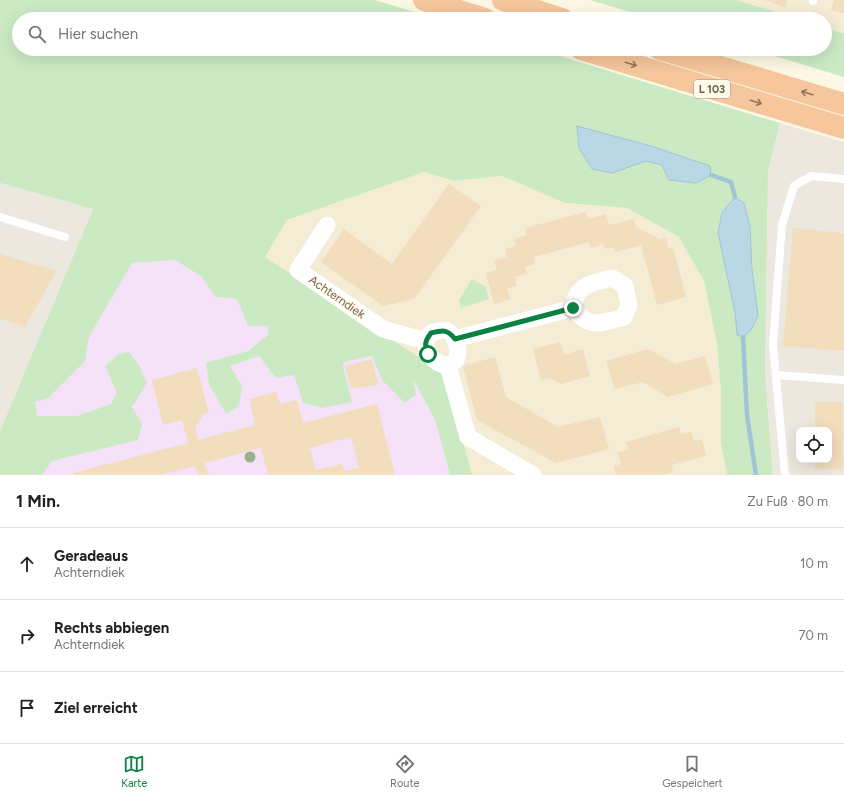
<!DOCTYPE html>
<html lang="de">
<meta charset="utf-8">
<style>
:root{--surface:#fff;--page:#f2f2f2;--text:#202124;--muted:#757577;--line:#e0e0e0;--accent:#0b8043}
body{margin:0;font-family:Figtree,sans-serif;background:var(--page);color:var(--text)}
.controls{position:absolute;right:12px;bottom:12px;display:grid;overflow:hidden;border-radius:8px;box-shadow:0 4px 16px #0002}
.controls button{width:36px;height:36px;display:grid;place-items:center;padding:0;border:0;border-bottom:1px solid var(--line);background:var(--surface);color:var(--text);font:20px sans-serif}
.stop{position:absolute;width:12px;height:12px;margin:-9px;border:3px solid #0b8043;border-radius:50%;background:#fff}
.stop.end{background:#0b8043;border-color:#fff;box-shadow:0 1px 4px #0008}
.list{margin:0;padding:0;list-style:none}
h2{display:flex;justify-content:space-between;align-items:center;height:52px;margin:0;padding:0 16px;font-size:17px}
h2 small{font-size:13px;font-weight:400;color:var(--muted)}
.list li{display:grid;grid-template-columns:26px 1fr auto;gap:12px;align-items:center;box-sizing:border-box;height:72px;padding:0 16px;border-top:1px solid var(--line)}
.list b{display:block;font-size:15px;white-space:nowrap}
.list p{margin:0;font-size:13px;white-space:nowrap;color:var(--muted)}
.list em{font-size:13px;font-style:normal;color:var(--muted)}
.icon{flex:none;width:22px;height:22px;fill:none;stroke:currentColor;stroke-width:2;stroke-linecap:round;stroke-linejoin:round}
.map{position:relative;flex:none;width:844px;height:475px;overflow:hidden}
.search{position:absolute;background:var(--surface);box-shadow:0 4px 16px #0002;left:12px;right:12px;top:12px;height:44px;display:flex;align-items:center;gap:10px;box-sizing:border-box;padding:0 14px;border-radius:22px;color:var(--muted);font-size:15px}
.sheet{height:268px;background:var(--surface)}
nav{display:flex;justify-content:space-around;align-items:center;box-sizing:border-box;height:56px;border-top:1px solid var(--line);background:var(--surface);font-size:11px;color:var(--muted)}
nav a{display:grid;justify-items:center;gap:2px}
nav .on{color:var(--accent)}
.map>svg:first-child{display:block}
.residential{fill:#f4ecd4}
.industrial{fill:#ece8df;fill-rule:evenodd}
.education{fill:#f5e2f9}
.green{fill:#cbeac4}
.water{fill:#bad7e6;stroke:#a0c4d8}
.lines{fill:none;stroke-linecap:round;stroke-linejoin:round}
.stream{stroke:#a0c4d8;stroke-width:4.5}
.building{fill:#f2ddbd;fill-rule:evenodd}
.lane{stroke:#fff;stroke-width:8}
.street{stroke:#fff;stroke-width:17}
.highway{stroke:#f6c69c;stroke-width:22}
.tree{fill:#98b38b}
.oneway{stroke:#90765a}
.route{stroke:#0b8043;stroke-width:5}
.labels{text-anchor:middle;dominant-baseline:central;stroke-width:3;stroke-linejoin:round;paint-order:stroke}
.shield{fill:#fffbec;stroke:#9f907b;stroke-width:1}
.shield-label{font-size:11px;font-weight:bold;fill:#76624a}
.street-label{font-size:12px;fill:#76624a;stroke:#fffbec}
</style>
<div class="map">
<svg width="844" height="475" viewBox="0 0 844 475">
<rect width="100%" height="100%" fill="#fcf8e5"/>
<g class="residential">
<polygon points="737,0 844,0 844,33 825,28 825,19 798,19"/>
<polygon points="424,172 454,181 502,176 565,203 627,208 679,237 704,281 717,344 721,393 721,444 727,475 472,475 445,374 265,257 287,220"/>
</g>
<g class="industrial">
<path d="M780 123 844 142V475H773L765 375 768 171ZM799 430H829V460H799Z"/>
<polygon points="0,183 93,209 0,431"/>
</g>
<polygon class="education" points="93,209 412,377 435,420 450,475 0,475"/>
<g class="green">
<polygon points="0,0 375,0 438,19 19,19 19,49 537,49 780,123 768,171 765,375 773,475 727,475 721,444 721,393 717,344 704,281 679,237 627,208 565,203 502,176 454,181 424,172 287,220 265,257 445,374 472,475 450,475 435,420 413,379 416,395 405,403 382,380 372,356 344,362 343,366 352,402 322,408 303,403 294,375 276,378 259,356 230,366 242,386 239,406 226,414 209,384 206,363 248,351 268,335 268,326 248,326 237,299 216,297 201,276 175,260 132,263 89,337 85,361 48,398 35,402 37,416 77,416 111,404 117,393 105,366 119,354 129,352 139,365 147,383 132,407 142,424 138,440 52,461 42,475 0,475 0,431 93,209 0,183"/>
<polygon points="590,0 737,0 798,19 653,19"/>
<polygon points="825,28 844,33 844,77 751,49 825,49"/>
<polygon points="472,279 486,287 489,299 461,308 459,300"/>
</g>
<g class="water">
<polygon points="577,126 651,146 710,166 711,175 696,183 669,180 662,165 646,161 612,173 592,169 579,148"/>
<polygon points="735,197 744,203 750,226 752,269 758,316 751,330 743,337 737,335 735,312 718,233 722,213"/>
</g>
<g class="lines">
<g class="stream">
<polyline points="711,175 731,182 735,197"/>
<polyline points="743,337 747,415 756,475"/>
</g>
</g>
<g class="building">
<polygon points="764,0 787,0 785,7"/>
<polygon points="834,0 844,0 844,13 831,10"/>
<polygon points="449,184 481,206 414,299 383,306 321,262 344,229 392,264"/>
<polygon points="586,212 588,219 606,214 609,225 634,219 636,227 660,239 666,238 668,248 673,247 686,297 657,305 641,245 615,252 614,247 605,249 603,244 590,248 589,242 534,257 535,264 525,267 527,274 515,277 517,286 507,288 510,299 494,304 486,273 497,270 494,260 507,257 505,249 516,246 514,239 527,235 525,228"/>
<polygon points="793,228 844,233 844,351 783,346"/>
<polygon points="0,254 57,271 25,326 0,319"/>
<polygon points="560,342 564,355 583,349 590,376 561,384 550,378 541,380 533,349"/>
<polygon points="648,349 676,364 705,356 713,384 668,397 643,382 615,389 606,361"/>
<polygon points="495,357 506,397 558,427 600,417 609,449 556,463 477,420 463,366"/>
<polygon points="372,359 378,385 351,389 345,366"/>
<path d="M197 368 209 413 201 415 202 418 195 428 198 440 255 425 249 399 276 392 280 404 297 400 303 423 377 404 395 475H268L261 448 205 463 209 475H198L195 466 159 475H73V473L188 443 182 420 163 425 152 380ZM351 437 359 468 344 471 342 464 316 470 310 448Z"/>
<polygon points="815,402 843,402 843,469 815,469 815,460 829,460 829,430 815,430"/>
<polygon points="679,427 681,434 691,432 694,441 702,439 706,456 671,465 673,472 662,475 616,475 614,466 621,464 618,452 628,450 626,442"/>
</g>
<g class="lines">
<g class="lane">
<polyline points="813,1 813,0"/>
<polyline points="0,217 65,237"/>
<polyline points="777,375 844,380"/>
<polyline points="785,475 773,344 782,225 794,186 811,176 844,179"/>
</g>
<g class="street">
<path d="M327 225 298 270 383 329 426 341C425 355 436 364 448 366"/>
<path d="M612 278 625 286 629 305 624 317C601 323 589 330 573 308 576 284 592 283 612 278Z"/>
<polyline points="455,339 573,308"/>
<path d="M426 341 431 333C435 332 440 330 444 330 455 331 461 351 456 360 454 362 451 364 448 366"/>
<polyline points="448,366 468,437 533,475"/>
</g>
<g class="highway">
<polyline points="424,0 485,19"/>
<polyline points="503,0 562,19"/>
<polyline points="581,49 844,128"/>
<polyline points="660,49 844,104"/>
</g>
</g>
<circle class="tree" cx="250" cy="457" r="5.5"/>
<defs><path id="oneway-shaft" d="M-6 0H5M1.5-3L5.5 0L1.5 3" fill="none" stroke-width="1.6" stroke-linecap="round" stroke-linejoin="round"/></defs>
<g class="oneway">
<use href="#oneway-shaft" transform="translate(631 64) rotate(17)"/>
<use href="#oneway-shaft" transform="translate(807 93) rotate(-163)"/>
<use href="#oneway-shaft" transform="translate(756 102) rotate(17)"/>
</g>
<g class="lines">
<path class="route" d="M428 354C424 345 425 341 431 333 443 330 447 329 455 339L573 308"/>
</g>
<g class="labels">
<rect class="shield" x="694" y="80" width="36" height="18" rx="3"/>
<g class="shield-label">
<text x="712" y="89">L 103</text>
</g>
<g class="street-label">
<text transform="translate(337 297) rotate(35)">Achterndiek</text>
</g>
</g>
</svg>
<div class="controls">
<button><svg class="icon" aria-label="locate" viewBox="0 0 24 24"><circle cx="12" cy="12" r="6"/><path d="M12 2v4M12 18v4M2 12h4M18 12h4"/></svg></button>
</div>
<div class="stop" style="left:428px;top:354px"></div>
<div class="stop end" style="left:573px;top:308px"></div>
<div class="search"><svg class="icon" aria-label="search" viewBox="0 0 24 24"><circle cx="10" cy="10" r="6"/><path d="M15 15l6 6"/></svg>Hier suchen</div>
</div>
<section class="sheet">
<h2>1 Min.<small>Zu Fuß · 80 m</small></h2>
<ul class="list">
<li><svg class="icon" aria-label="ahead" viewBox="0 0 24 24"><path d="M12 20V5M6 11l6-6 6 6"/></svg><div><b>Geradeaus</b><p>Achterndiek</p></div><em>10 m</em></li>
<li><svg class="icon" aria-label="right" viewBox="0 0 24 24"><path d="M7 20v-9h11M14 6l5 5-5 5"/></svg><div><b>Rechts abbiegen</b><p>Achterndiek</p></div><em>70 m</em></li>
<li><svg class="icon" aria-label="arrive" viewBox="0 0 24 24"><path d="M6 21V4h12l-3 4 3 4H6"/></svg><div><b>Ziel erreicht</b></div></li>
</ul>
</section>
<nav>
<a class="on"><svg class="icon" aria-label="map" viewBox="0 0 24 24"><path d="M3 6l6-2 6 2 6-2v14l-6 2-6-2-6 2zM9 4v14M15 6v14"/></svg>Karte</a>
<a><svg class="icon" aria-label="directions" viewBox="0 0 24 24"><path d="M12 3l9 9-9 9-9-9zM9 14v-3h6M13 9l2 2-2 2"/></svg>Route</a>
<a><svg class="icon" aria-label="saved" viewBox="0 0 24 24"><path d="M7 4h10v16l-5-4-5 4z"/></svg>Gespeichert</a>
</nav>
